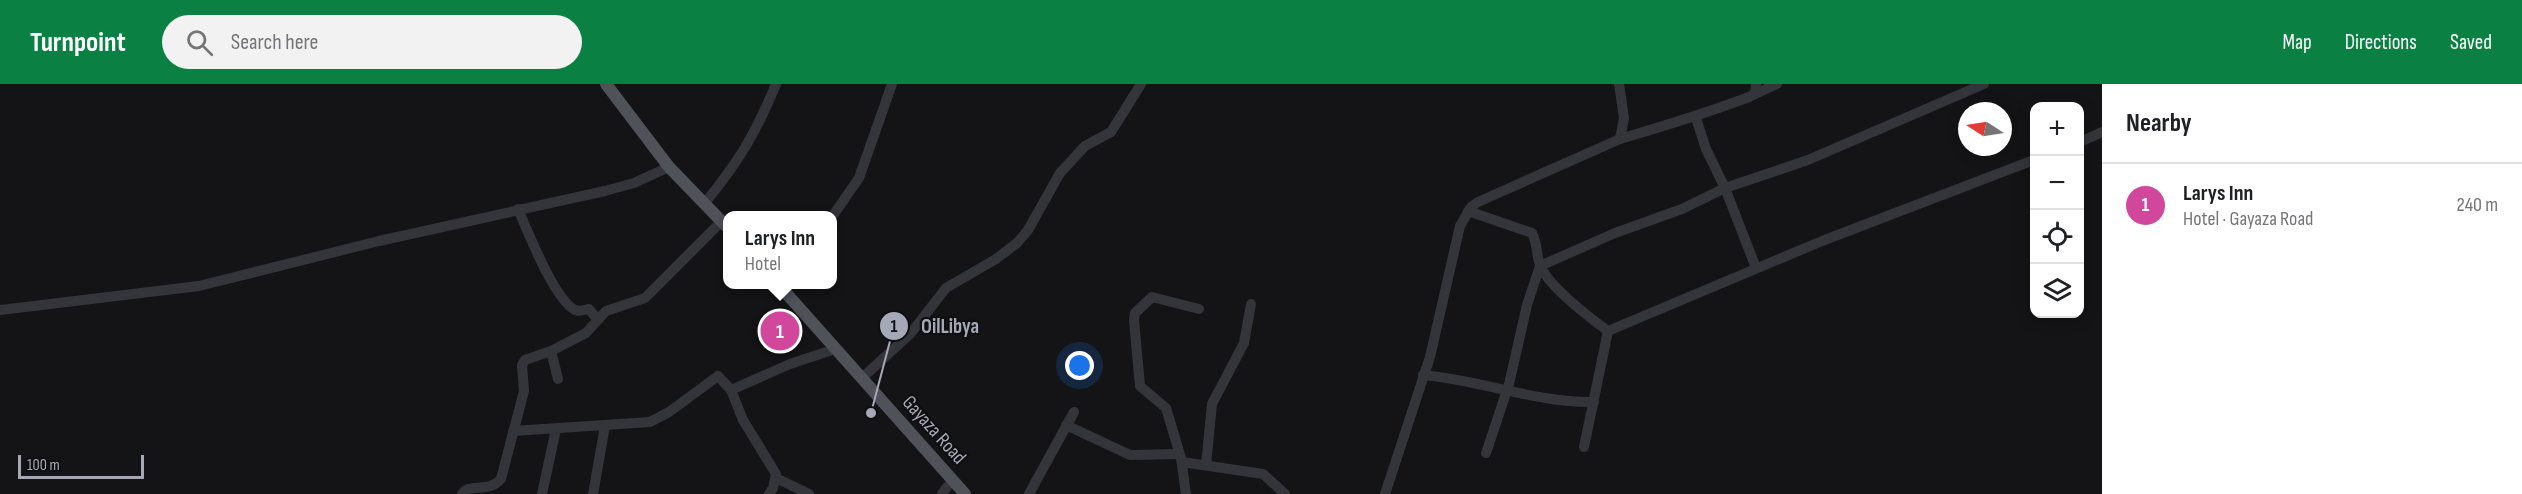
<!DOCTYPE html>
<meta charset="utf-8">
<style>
:root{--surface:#fff;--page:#f2f2f2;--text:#202124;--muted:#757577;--line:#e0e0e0;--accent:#0b8043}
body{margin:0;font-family:"Sofia Sans Condensed",sans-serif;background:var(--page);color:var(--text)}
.controls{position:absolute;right:18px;top:18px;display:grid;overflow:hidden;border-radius:12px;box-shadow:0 3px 15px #0003}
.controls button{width:54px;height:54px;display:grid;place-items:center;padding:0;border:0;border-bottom:2px solid var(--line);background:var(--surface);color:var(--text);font:30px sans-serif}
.compass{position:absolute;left:1958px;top:18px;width:54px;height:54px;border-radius:50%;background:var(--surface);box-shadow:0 3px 15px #0003;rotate:282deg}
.scale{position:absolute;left:18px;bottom:15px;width:126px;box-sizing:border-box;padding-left:6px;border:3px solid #a5a9b7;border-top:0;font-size:16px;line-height:21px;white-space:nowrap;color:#a5a9b7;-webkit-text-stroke:4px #0f0f11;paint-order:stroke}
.you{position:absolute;left:1080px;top:282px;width:21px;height:21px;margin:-15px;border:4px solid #fff;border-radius:50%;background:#1a73e8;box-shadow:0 0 0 9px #1a73e833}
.badge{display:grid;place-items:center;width:39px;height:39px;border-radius:50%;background:var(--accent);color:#fff;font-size:20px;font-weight:700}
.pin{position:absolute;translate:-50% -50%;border:3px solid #fff;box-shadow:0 2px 6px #0006}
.popup{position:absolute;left:723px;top:127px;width:114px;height:78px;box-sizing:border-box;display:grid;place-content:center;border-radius:12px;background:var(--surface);filter:drop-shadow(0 2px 4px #0005);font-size:20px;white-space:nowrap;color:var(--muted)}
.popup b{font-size:22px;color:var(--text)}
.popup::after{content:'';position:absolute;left:50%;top:100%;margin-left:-12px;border:12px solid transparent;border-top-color:var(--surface)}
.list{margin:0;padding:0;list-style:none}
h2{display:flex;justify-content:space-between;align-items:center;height:78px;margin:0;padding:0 24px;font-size:26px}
h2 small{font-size:20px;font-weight:400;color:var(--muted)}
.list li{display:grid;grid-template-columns:39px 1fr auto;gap:18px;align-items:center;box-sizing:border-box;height:84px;padding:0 24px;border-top:2px solid var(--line)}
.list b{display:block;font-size:22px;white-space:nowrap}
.list p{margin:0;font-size:20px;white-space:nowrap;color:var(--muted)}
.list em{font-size:20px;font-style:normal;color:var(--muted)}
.icon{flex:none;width:33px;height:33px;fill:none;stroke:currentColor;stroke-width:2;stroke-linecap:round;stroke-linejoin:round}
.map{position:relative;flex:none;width:2102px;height:410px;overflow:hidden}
header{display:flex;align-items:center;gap:36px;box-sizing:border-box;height:84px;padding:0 30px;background:var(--accent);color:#fff}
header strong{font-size:28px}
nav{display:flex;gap:33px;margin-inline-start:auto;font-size:21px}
.search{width:420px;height:54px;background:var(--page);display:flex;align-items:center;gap:15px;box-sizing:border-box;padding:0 21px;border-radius:33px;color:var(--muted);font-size:22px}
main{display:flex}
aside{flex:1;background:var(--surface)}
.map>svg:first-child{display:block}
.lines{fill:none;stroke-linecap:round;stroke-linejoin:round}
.minor{stroke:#34353b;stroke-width:10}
.major{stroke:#50525a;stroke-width:12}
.labels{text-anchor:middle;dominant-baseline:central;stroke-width:4.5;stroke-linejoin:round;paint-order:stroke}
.street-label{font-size:20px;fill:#a5a9b7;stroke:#0f0f11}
.leader{fill:none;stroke:#a5a9b7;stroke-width:2}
.callout-dot{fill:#a5a9b7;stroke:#0f0f11;stroke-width:2}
.mark-label{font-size:18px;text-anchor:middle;font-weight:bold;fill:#111}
.callout-label{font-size:21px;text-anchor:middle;font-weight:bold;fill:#a5a9b7;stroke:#0f0f11;stroke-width:4.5;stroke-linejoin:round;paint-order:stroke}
</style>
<header>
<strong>Turnpoint</strong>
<div class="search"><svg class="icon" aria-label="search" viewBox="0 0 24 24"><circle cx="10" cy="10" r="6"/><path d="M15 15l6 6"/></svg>Search here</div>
<nav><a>Map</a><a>Directions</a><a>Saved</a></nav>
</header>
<main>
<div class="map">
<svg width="2102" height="410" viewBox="0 0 2102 410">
<rect width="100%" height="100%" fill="#141416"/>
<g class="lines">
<g class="minor">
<polyline points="1755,10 1777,0"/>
<polyline points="1696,34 1706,65 1725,104 1756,184"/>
<path d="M1620 55C1664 42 1707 29 1749 13L1755 10 1756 0"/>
<polyline points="2080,58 2102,48"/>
<path d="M704 120C739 77 755 51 776 0"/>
<path d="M518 125C528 148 554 215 575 226 580 228 584 226 589 225L598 236"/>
<path d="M1468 127 1532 149C1538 161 1536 170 1540 181 1547 201 1590 234 1608 247"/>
<polyline points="832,133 859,94 892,0"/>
<polyline points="0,226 199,202 379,157 605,107 634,99 669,83"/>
<polyline points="551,267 558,295"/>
<path d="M1423 291C1481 296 1536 319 1594 318"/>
<polyline points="862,294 911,249 946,204 996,175 1017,159 1028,146 1060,89 1085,62 1111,48 1141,0"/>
<polyline points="731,306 790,280 835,265"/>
<polyline points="1066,341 1130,371 1179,370"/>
<polyline points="513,347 650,338 669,328 718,292 731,306 743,336 776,390 773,404 769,410"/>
<polyline points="1584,363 1608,247 1822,157 2034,76"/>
<polyline points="1486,369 1509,300 1527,221 1540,182 1615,149 1682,125 1725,104 1808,76 1984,0"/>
<polyline points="1182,378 1263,390 1285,410"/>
<polyline points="1206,381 1212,320 1244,259 1251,220"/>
<polyline points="776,394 809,410"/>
<path d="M462 410C469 398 488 410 501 395L524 307 522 281 525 276 551 267 586 249 606 227 645 214 721 138"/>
<polyline points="542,410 556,345"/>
<polyline points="593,410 605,342"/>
<polyline points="942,410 947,403"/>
<polyline points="1029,410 1074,328"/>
<polyline points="1186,410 1181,374 1166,324 1140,302 1134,236 1135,229 1152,213 1199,225"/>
<polyline points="1385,410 1430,273 1460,142 1471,123 1478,118 1620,55 1624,34 1619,0"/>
</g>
<g class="major">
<polyline points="606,0 669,83 728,144"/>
<polyline points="778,200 965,410"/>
</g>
</g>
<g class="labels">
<g class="street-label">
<text transform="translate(934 346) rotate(48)">Gayaza Road</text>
</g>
</g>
<path class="leader" d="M871 329L894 242"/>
<g class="callout-dot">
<circle cx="871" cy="329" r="6"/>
<circle cx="894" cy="242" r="15"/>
</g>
<g class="mark-label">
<text x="894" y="248">1</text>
</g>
<g class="callout-label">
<text x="950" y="249">OilLibya</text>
</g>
</svg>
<div class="controls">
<button>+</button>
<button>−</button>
<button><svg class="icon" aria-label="locate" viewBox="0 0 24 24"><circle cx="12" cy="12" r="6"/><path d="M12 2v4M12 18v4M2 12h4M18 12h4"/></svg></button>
<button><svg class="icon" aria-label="layers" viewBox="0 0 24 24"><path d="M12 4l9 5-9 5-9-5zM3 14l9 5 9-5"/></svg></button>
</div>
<svg class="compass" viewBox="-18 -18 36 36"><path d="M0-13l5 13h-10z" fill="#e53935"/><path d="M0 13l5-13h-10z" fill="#757577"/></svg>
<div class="scale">100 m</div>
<div class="you"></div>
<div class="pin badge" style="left:780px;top:247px;background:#d1479c">1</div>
<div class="popup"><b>Larys Inn</b>Hotel</div>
</div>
<aside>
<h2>Nearby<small></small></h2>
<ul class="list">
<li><span class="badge" style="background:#d1479c">1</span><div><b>Larys Inn</b><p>Hotel · Gayaza Road</p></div><em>240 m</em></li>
</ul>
</aside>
</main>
